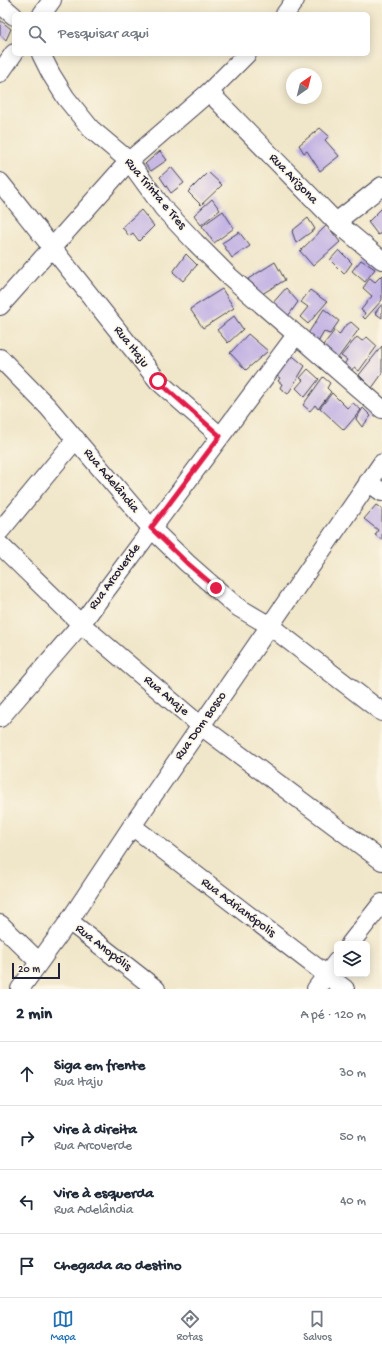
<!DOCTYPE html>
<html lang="pt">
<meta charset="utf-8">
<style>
:root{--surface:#fff;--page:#f6f6f7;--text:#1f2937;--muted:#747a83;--line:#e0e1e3;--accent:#1f6fb2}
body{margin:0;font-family:"Gochi Hand",sans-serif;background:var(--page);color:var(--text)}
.controls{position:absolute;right:12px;bottom:12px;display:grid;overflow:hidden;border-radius:6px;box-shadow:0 2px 10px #0003}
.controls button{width:36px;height:36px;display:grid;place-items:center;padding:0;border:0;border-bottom:1px solid var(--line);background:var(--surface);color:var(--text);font:20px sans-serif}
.compass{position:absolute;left:286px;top:68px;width:36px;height:36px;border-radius:50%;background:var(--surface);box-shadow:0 2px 10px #0003;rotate:35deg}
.scale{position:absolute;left:12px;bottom:10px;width:48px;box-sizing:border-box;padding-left:4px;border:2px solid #22223b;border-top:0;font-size:11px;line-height:14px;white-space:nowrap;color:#22223b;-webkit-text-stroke:3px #fcf5e5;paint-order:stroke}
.stop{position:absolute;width:12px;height:12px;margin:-9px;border:3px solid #e11d48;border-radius:50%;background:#fff}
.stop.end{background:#e11d48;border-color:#fff;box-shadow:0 1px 4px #0008}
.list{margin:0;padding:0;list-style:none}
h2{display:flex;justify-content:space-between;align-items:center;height:52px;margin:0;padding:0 16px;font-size:17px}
h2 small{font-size:13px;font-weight:400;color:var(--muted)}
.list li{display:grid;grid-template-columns:26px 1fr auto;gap:12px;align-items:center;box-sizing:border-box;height:64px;padding:0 16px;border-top:1px solid var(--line)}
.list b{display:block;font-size:15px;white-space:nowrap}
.list p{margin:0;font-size:13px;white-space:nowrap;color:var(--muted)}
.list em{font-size:13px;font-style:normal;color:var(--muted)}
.icon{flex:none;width:22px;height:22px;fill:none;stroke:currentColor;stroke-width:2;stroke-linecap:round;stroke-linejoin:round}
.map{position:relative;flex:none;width:382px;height:989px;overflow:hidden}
.search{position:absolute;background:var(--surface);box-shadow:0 2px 10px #0003;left:12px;right:12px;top:12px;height:44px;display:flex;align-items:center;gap:10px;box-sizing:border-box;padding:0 14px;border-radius:6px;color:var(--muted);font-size:15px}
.sheet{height:308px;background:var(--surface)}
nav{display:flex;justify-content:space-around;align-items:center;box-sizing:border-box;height:56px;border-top:1px solid var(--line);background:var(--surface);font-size:11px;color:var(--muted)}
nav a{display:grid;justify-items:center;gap:2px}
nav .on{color:var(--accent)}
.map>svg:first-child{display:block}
.building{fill:#beade4}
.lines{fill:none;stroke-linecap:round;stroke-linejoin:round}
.minor-casing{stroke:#413f50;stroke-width:20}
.minor{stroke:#fff;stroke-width:18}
.route{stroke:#e11d48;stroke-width:5}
.labels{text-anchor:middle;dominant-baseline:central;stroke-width:3;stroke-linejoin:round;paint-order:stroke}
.street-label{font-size:13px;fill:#22223b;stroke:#fcf5e5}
</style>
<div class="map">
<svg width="382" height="989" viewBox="0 0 382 989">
<rect width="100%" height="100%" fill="#fcf5e5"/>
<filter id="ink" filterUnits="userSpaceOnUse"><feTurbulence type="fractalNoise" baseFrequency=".025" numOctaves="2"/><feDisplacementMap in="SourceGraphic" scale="8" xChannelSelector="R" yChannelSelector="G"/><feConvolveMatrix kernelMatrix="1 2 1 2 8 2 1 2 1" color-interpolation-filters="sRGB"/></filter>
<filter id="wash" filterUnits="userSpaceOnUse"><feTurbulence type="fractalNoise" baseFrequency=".012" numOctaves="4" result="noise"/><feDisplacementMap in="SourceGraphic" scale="16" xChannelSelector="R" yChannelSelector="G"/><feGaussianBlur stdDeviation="0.9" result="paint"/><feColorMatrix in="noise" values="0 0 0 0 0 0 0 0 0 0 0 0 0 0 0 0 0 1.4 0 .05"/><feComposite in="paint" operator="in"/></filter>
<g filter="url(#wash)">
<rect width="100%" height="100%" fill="#f0e6c9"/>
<g id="blocks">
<g class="building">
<polygon points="0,20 11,29 6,40 0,35"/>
<polygon points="320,128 329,136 325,140 339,156 320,171 307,151 304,153 299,145"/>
<polygon points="160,151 167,160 151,171 145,164"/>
<polygon points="171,167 184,183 171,193 160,177"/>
<polygon points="208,172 222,185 201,205 188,192"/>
<polygon points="212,199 220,210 201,225 194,215"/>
<polygon points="382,208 382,232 378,235 368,222"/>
<polygon points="141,210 154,226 139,241 133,233 129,236 122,227"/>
<polygon points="223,211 234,228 214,243 202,226"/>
<polygon points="308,218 315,229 296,243 292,231"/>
<polygon points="327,225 340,242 313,266 300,251"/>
<polygon points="239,232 250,246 232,258 222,243"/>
<polygon points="339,250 352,263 344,274 330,260"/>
<polygon points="186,254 197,265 183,281 173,272"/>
<polygon points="361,260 375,269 365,282 352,271"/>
<polygon points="275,262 285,280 257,297 248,279"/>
<polygon points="382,275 382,300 365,319 363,317 365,313 361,310 372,296 363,288 370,278 375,282"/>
<polygon points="286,288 298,302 286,319 271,305"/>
<polygon points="222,289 234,308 203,328 190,309"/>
<polygon points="310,290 327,302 308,324 300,317 308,307 301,302"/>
<polygon points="382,304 382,318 375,313"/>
<polygon points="324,309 339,321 330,334 324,332 318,342 307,335"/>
<polygon points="234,316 243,329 228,343 217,330"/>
<polygon points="351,322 359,329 335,362 320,349 335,330 339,335 345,326"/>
<polygon points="248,334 268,351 246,370 230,353"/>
<polygon points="357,337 362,341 367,337 377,346 359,371 354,367 348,375 341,369 347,360 341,356"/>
<polygon points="382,346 382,374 372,388 359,375"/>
<polygon points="288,352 305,366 288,394 280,388 282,384 278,381 280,378 272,373"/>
<polygon points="308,369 319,379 305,397 296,388 303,380 300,378"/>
<polygon points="323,377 330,383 327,388 331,392 318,409 315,405 310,411 303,405"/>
<polygon points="332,393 347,408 353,403 361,410 344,430 320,408"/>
<polygon points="363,408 371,416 362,427 356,419"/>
<polygon points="376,505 382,509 382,540 375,535 378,530 364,519"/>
</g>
</g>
</g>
<g filter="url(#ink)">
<use href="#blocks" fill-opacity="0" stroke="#413f50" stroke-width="1"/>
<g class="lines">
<defs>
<g id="minor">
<polyline points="0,4 14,16"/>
<polyline points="42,14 52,0"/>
<polyline points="285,14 295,0"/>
<polyline points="41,54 51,74 66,98 91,129 129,161 163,208 195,242 229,276 382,409"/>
<polyline points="0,73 14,53"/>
<polyline points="209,92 336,222 382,260"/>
<polyline points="0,182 158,381 220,436"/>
<polyline points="336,222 382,186"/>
<polyline points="0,306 129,161 209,92 247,54"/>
<polyline points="0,358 48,407 151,528 187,563 236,606 270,626 382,712"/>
<polyline points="368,482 382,492"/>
<polyline points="0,531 76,439"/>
<polyline points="0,545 81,624 201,726 382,861"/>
<polyline points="0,718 81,624 296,335"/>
<polyline points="132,826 345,989"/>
<polyline points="69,921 156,989"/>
<polyline points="0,924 39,962"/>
<polyline points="350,944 382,903"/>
<polyline points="20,989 69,921 132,826 382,463"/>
<polyline points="316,989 337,961"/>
</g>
</defs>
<use href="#minor" class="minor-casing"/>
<use href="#minor" class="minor"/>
</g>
</g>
<g class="lines" filter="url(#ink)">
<polyline class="route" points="158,381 220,436 151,528 187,563 216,588"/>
</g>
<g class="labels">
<g class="street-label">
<text transform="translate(293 179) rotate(46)">Rua Arizona</text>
<text transform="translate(155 194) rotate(50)">Rua Trinta e Tres</text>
<text transform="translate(131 347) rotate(52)">Rua Itaju</text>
<text transform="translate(111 481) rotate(50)">Rua Adelândia</text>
<text transform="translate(115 577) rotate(-54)">Rua Arcoverde</text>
<text transform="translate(166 696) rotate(40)">Rua Anaje</text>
<text transform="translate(201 726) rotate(-55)">Rua Dom Bosco</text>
<text transform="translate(238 908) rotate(37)">Rua Adrianópolis</text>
<text transform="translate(103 948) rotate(38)">Rua Anopólis</text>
</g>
</g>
</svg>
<div class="controls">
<button><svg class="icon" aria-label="layers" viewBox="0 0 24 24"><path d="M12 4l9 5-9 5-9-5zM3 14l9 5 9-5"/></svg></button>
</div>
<svg class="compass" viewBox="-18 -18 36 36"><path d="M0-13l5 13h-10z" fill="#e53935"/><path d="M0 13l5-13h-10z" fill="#747a83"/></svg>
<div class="scale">20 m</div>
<div class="stop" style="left:158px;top:381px"></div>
<div class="stop end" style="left:216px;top:588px"></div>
<div class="search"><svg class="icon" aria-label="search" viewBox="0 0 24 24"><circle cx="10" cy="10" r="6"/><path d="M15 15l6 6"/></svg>Pesquisar aqui</div>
</div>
<section class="sheet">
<h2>2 min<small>A pé · 120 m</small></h2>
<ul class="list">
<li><svg class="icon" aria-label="ahead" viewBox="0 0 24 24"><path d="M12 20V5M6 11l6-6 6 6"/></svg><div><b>Siga em frente</b><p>Rua Itaju</p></div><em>30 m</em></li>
<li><svg class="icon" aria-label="right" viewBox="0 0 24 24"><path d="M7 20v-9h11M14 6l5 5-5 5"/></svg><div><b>Vire à direita</b><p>Rua Arcoverde</p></div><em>50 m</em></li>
<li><svg class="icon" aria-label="left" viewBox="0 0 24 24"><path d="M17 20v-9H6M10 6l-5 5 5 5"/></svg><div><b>Vire à esquerda</b><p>Rua Adelândia</p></div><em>40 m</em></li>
<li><svg class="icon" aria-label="arrive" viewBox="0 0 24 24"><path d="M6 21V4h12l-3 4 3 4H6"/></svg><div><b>Chegada ao destino</b></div></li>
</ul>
</section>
<nav>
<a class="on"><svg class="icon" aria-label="map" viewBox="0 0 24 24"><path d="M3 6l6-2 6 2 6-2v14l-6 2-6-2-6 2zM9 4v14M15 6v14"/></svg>Mapa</a>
<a><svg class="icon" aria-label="directions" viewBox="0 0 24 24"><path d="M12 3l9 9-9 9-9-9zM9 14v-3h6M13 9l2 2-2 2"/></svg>Rotas</a>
<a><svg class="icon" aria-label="saved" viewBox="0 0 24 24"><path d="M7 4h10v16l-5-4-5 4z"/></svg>Salvos</a>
</nav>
